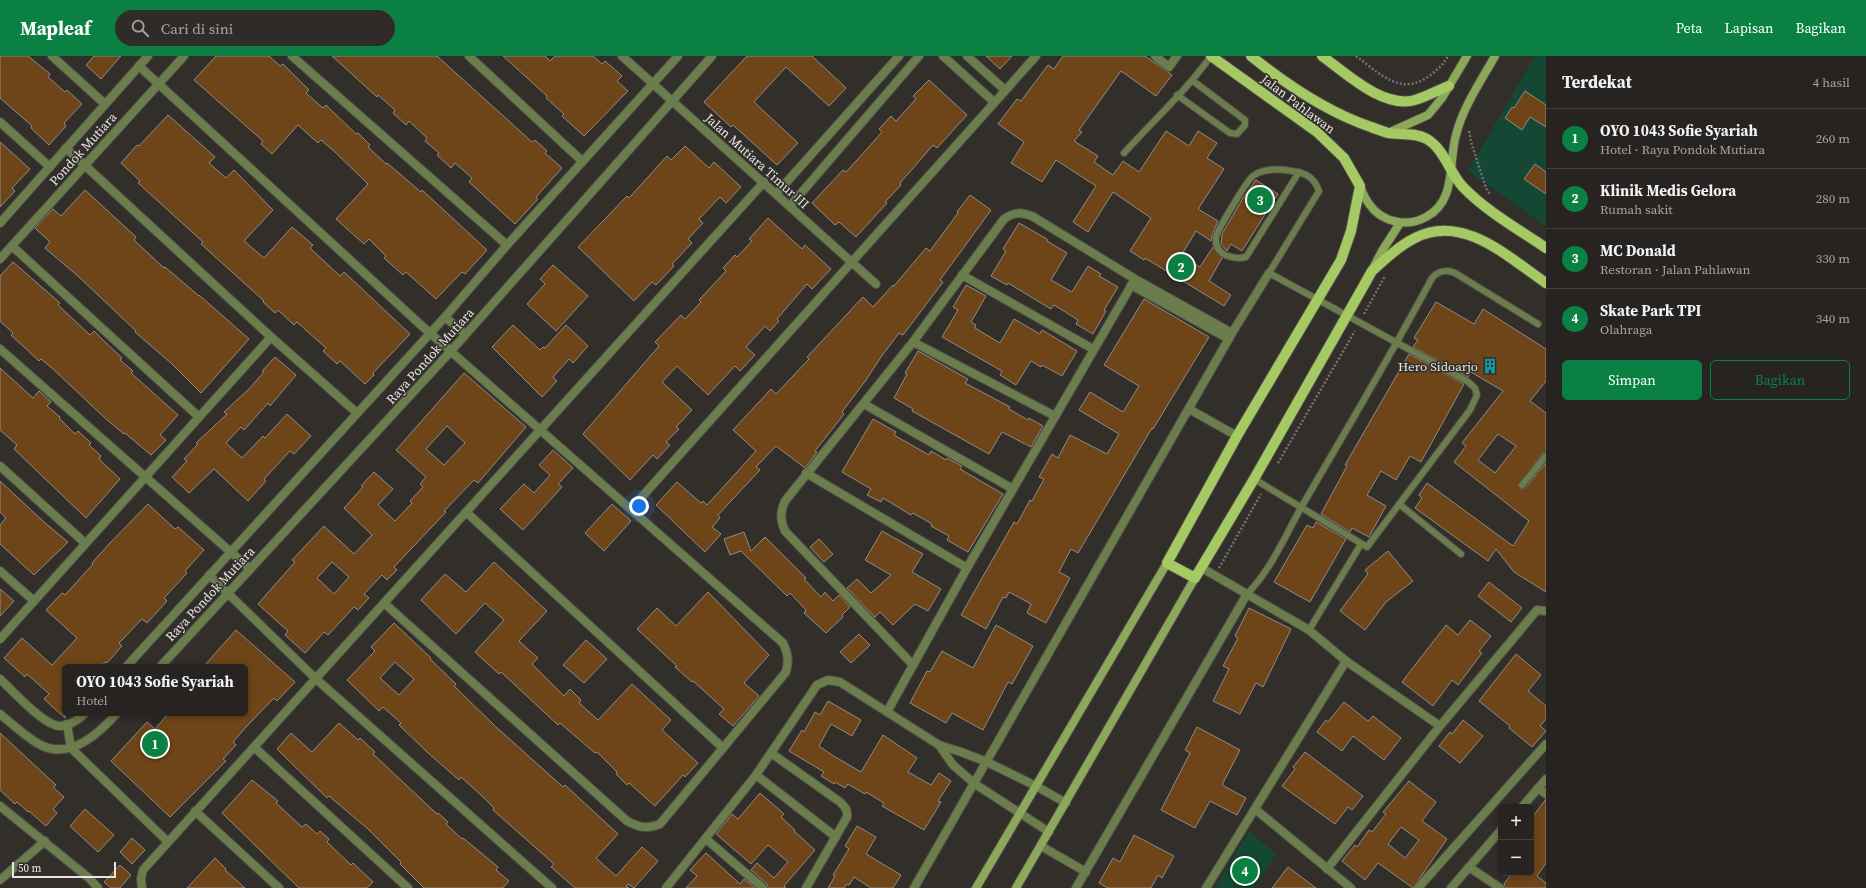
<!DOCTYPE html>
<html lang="id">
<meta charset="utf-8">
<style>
:root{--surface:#262320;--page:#2e2b29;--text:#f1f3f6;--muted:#a4a4a5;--line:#42403e;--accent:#0b8043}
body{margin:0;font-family:"Source Serif 4",serif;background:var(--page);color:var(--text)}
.controls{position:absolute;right:12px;bottom:12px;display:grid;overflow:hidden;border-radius:6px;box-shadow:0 2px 6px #0003}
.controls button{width:36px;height:36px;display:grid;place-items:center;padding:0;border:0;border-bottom:1px solid var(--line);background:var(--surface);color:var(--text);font:20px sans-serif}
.scale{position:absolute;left:12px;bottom:10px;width:104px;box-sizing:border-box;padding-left:4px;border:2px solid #e8e6e3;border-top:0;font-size:11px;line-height:14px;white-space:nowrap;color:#e8e6e3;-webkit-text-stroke:3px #322f2b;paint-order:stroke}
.you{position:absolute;left:639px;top:450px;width:14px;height:14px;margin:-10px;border:3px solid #fff;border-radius:50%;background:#1a73e8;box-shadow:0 0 0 6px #1a73e833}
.badge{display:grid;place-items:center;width:26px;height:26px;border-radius:50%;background:var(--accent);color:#fff;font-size:13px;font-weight:700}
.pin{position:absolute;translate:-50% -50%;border:2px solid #fff;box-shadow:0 1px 4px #0006}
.popup{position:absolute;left:62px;top:608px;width:186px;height:52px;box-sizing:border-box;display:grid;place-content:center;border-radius:6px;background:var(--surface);filter:drop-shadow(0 1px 3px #0005);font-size:13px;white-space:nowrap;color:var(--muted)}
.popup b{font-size:15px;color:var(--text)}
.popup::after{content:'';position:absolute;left:50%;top:100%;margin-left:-8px;border:8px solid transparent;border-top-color:var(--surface)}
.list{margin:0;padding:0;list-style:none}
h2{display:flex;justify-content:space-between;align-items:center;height:52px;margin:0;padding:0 16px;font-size:17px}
h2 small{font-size:13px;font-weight:400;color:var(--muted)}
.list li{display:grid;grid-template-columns:26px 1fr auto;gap:12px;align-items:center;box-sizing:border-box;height:60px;padding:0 16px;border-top:1px solid var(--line)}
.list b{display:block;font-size:15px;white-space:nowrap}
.list p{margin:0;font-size:13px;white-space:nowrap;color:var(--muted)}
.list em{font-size:13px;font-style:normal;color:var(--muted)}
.actions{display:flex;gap:8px;padding:12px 16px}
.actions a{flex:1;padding:9px 0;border:1px solid var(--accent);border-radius:6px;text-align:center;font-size:14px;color:var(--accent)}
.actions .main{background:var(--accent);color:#fff}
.icon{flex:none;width:22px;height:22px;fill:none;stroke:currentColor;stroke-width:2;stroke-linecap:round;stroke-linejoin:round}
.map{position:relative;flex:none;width:1546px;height:832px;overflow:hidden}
header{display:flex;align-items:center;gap:24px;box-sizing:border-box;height:56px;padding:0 20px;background:var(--accent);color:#fff}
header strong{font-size:19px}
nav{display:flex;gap:22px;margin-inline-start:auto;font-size:14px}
.search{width:280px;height:36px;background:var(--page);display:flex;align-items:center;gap:10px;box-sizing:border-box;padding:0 14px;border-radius:22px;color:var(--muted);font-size:15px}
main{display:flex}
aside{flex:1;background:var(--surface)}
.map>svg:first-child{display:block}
.green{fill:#144835}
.building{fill:#6e4519;stroke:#908b86;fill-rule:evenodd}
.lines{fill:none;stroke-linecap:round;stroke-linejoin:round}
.lane-casing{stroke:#4f4c48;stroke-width:8}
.street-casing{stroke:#4f4c48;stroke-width:10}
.secondary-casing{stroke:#4f4c48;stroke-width:10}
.primary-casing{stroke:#4f4c48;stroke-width:12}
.path{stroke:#75726f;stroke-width:2.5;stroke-dasharray:2 2;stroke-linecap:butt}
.lane{stroke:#6b7d4d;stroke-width:6}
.street{stroke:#6b7d4d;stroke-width:8}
.secondary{stroke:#8ca85a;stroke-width:8}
.primary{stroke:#a5ca63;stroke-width:10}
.labels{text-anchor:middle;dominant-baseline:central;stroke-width:3;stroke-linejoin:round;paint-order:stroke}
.street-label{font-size:13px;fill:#e8e6e3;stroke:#322f2b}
.poi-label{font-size:13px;fill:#e8e6e3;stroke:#322f2b;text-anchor:end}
</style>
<header>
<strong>Mapleaf</strong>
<div class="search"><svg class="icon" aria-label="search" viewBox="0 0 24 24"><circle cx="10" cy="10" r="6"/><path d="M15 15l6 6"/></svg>Cari di sini</div>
<nav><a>Peta</a><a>Lapisan</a><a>Bagikan</a></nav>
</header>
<main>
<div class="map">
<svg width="1546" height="832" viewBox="0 0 1546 832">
<rect width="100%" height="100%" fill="#322f2b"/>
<g class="green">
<polygon points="1535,0 1546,0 1546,170 1468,115"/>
<polygon points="1249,775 1276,798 1254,832 1215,832"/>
</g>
<g class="building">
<polygon points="0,0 28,0 50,18 48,21 65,36 67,34 82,48 64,67 66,70 49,89 31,72 32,70 0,42"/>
<polygon points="94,0 121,0 101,23 86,9"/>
<polygon points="216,0 269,0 280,10 283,8 309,34 306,37 323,52 326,49 356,78 358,77 370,89 368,91 386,108 387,107 421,136 422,134 487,194 465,218 462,216 436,243 406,216 403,219 384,202 386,200 369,183 364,188 336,163 368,128 335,96 321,84 318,87 298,69 272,98 261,88 263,85 194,24"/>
<polygon points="332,0 437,0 532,86 535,84 547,95 545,97 562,112 536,141 538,143 515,168 469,126 472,122 455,107 451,112 437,99 439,97 425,85 427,82 409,65 406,69 393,57 395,54 378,39 377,41"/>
<polygon points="503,0 545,0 550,5 555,0 593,0 602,8 605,5 622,20 617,25 628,35 584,80 562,60 564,58 546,42 547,40"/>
<polygon points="747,0 812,0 846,32 829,50 786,11 754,46 798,87 777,109 733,69 731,71 704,46"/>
<polygon points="986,0 1012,0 1000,13"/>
<polygon points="1063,0 1145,0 1172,19 1156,40 1121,15 1079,74 1082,76 1074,85 1098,100 1094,106 1113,119 1123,105 1139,116 1166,75 1189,90 1198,75 1217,87 1207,102 1224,113 1198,153 1218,165 1212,179 1211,185 1196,175 1181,200 1200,211 1213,191 1222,202 1209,225 1231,239 1224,250 1145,202 1144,204 1130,195 1151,162 1113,136 1088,176 1073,166 1096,130 1056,104 1042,126 1011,107 1024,86 998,68 1017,43 1021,45 1048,9 1054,13"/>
<polygon points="929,24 967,59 937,92 933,89 915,110 900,127 901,129 885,146 887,147 856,181 839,166 835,169 812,147 843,114 846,116 867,93 882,76 879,73 891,60 896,65 916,43 913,40"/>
<polygon points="1525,35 1546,49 1546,71 1530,61 1522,74 1505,62 1512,51 1514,52"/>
<polygon points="168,59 215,101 209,107 226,122 234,114 273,154 244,185 264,202 292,171 313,189 310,192 340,220 344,216 410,278 373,317 374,319 365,328 340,305 337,308 323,295 326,292 297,266 294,269 278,254 275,257 263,246 264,245 201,188 203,186 138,127 140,125 121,107 137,89 139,90"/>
<polygon points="0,86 30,113 12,132 15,135 0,151"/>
<polygon points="685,90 709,112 714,106 741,131 726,147 720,141 699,163 703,167 688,183 692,187 672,208 674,210 656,229 652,226 634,245 578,191 627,140 629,142 667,100 671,104"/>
<polygon points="1535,108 1546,116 1546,138 1524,123"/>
<polygon points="1256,124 1278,138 1242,195 1231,188 1227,195 1221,188 1222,178 1243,142"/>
<polygon points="85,134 136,181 134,184 164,212 165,211 199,240 199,239 249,283 201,337 172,308 135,276 136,275 79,221 45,192 50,186 35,172 53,153 61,160"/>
<polygon points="970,139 991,154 940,224 943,226 903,279 899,277 881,301 866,324 842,356 844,358 815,395 817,396 805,412 776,390 756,411 760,414 718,459 720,462 712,471 721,478 705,496 656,449 677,426 701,447 703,445 707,449 756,395 733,374 771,333 776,338 809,303 807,301 863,241 873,251 893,229 894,230 926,192 930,195 958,157 957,156"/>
<polygon points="768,162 802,193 805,189 831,213 812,233 807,228 777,263 779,265 770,275 765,270 746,291 755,299 740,315 735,310 708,339 677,310 662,326 692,354 676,371 679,373 666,386 670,389 657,403 653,399 630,424 583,378 659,290 655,286 681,259 685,263 701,246 699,244 726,215 723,212 735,199 737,201 752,185 749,183"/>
<polygon points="1019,167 1047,183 1047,185 1067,197 1051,224 1072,236 1088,210 1101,218 1099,220 1118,231 1104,254 1106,255 1093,278 1076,268 1078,264 1054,249 1051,253 1008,227 1007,229 991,220 1006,195 1003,193"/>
<polygon points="13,206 60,247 58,249 90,279 94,275 105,286 122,302 120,304 133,315 131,317 178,359 160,379 166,384 151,399 125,377 124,378 106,363 52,312 41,303 39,305 11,279 13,277 0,265 0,220"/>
<polygon points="553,209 588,240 556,275 527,248 545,228 540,223"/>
<polygon points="966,229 986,240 971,266 976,269 975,272 1000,287 1014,263 1040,278 1042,274 1077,295 1062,320 1042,309 1041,311 1031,305 1016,329 1000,319 1002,315 942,281 958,254 953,251"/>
<polygon points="1144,243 1209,281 1153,373 1152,372 1078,497 1071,493 1059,516 1070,522 1046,567 1027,557 1031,548 1009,536 1006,542 1003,541 986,573 961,559 1014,466 1017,468 1030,444 1032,445 1044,423 1039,421 1052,398 1058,402 1070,379 1107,398 1119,378 1079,354 1090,336 1123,356 1139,330 1104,309"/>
<path d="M1436 246 1474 268 1483 253 1546 293V325L1530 345 1546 357V396L1543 397 1518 429 1521 433 1525 432 1546 407V536L1514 516 1496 493 1488 505 1415 452 1422 442 1419 439 1427 427 1513 490 1529 465 1454 406 1466 390 1462 387 1503 335 1471 316 1468 321 1413 291 1418 284 1414 282ZM1498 378 1516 390 1495 417 1478 404Z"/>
<polygon points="513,269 540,294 543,291 545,292 566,269 588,290 573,307 569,303 553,321 557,325 542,341 492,291"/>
<polygon points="918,295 968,323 965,327 1010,351 1009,353 1028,364 1029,362 1043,370 1031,391 1002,376 989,398 912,355 913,353 894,342 907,318 905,317"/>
<polygon points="1409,298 1464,328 1421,406 1410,400 1396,424 1381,415 1367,439 1386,450 1369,481 1352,472 1350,476 1321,458 1347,410 1345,409"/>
<polygon points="275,301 296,319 270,350 268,347 244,374 241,371 226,387 242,402 263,380 265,382 287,358 311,380 294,398 290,395 264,423 266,425 248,445 214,413 189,437 172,421 187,405 184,403 198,388 196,387 227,358 224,356 249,333 264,316 262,315"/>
<polygon points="0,312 33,342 39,335 51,346 47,350 60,361 59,362 75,378 78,375 91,387 89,389 101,400 99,403 120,423 86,462 14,393 17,389 0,374"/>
<path d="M464 317 526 371 478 427 474 424 444 455 446 456 394 511 397 514 387 524 382 519 364 538 369 542 358 554 354 551 328 579 324 576 305 597 285 579 288 575 258 548 295 506 292 504 324 470 354 498 372 479 344 452 363 431 361 430 374 416 393 433 378 449 395 465 412 447 410 445 423 431 420 428 426 421 396 394ZM447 370 465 387 444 409 426 393ZM332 506 349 521 334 538 317 522Z"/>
<polygon points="873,363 896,376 894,379 929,399 931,395 946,404 947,402 962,410 960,413 1003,438 968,496 947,484 949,480 931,470 932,468 913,457 911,459 883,442 881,446 867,439 871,433 842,416"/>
<polygon points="553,394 573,412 558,428 562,431 523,474 500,453 524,428 534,437 550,419 539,409"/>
<polygon points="0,425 45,467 68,486 34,519 0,488 0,469 6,462 0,456"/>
<polygon points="148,448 175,473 178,471 204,494 185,515 187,517 164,542 167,545 147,567 142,563 119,587 122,590 107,607 105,606 101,611 65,611 65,662 44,643 49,638 27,618 25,621 4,602 22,582 52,609 77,582 46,554 62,537 65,539 93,508 92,507 110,487"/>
<polygon points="612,448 631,465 604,495 585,477"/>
<polygon points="1316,466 1346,483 1310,546 1274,526 1307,469 1313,472"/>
<polygon points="882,475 923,498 912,516 941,533 928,555 915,548 893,569 880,556 875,561 847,532 857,523 871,537 891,519 865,504"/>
<polygon points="744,476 751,495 765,481 806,522 804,523 821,541 825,536 833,545 839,539 850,551 842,559 843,561 826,577 804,557 806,554 790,537 787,540 741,495 730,499 724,483"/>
<polygon points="819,483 833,498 824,506 810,491"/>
<polygon points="1388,495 1413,525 1386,546 1365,574 1340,555 1368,518 1365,514"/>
<polygon points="494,506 547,555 519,585 538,602 532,608 564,640 570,633 581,644 579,647 598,664 632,628 671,664 662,674 698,707 685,721 683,719 655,750 629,727 627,729 616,718 617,716 597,696 595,697 560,667 558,669 501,616 499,618 475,596 504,564 485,547 456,578 421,544 445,518 466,536"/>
<polygon points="1489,526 1522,552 1511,566 1478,540"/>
<polygon points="0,533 14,545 0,560"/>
<polygon points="708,536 769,599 744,627 759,640 733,670 719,658 724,653 693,625 692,626 675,611 677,610 637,573 657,552 676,570"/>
<polygon points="1249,552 1291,573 1263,631 1256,627 1240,658 1213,645 1229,613 1223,610 1238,582 1235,580"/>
<polygon points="1470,564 1491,580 1479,595 1482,597 1458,629 1452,624 1433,650 1402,626 1446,569 1458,579"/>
<path d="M394 567 431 602 430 603 456 628 454 630 495 670 563 731 565 729 618 778 596 802 616 820 642 791 658 805 634 832 628 828 626 830 629 832H575L551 811 554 808 493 754 494 752 483 741 461 721 459 724 427 696 399 669 401 667 383 651 379 655 347 624 375 595 371 591ZM395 606 414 623 399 639 380 622Z"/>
<polygon points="996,569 1033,590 1012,628 1008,626 983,674 952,657 946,667 910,647 927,615 930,616 942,595 973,612"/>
<polygon points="236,574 295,626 277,645 274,642 246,671 233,686 236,689 223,703 226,705 170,761 111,705 147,666 155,673 169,657 245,657 245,611 203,611"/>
<polygon points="859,578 870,589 851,607 840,596"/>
<polygon points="586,584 607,603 584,627 563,609"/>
<polygon points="1516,598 1541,619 1528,635 1546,650 1546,663 1540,670 1546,675 1532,691 1509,672 1510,670 1479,645"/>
<polygon points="828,645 861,664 852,680 831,668 819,690 832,699 861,716 883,679 917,702 908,716 931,729 939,717 951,725 938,745 941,746 924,774 882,750 884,747 866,736 865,738 848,728 845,732 835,726 834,728 821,720 824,716 789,695 802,674 804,676 815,656 820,659"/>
<polygon points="1344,646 1368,665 1373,660 1401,682 1384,704 1353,680 1342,695 1317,676 1326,664 1328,666"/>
<polygon points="1463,664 1483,680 1460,707 1439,690 1450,676 1452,678"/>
<polygon points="339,667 358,684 360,682 375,696 373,698 437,758 438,757 448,766 446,768 462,783 463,782 498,811 496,814 509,825 503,832 424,832 400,808 401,806 368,773 329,740 327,742 277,693 291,677 312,696"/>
<polygon points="1197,671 1240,694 1222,729 1246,742 1237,759 1210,745 1195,772 1161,754 1190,697 1185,694"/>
<polygon points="0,677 56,729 53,731 64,741 53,753 57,757 46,770 29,755 28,756 17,746 15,748 0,734"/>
<polygon points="1305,696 1363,740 1352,754 1348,751 1335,768 1282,730 1295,713 1293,711"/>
<polygon points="252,724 278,745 276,747 302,771 306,768 317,778 320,775 329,783 327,786 351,809 353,807 373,826 367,832 299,832 222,757"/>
<path d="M1409 725 1436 746 1422 765 1447 783 1413 832 1378 807 1365 824 1342 805 1355 789 1357 791 1369 774 1372 776 1386 758 1383 756ZM1401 771 1419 784 1405 802 1388 788Z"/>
<polygon points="760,737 784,758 781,761 795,774 794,775 815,794 784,830 786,832 768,832 767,828 751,814 757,807 774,822 788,806 768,789 751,808 716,778 732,758 738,763"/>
<polygon points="1546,743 1546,807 1537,820 1546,827 1546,832 1505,832 1504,828 1512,817 1531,817 1531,763"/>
<polygon points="85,753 114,779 98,796 70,770"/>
<polygon points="857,770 876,781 866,798 901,819 893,832 871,832 854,821 849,829 847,828 844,832 828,832 835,820 833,819 849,793 845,790"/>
<polygon points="1134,779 1174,800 1162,822 1158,819 1151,832 1108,832 1099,827 1113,802 1120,806"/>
<polygon points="132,782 145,794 132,808 120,796"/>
<polygon points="706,797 740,828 744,823 755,832 686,832 697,820 690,814"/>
<polygon points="215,802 226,813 225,814 245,832 187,832"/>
<polygon points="120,809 131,819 120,832 111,832 104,826"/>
<polygon points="1288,811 1316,832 1272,832"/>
</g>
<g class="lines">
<defs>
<g id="lane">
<polyline points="1177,39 1230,77 1237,78 1245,69 1245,64 1193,25"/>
<path d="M1124 97C1153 65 1186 35 1211 0"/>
<path d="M1254 423 1367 491 1470 354 1477 339 1475 332 1467 325 1269 217 1319 135C1314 121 1306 117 1292 115 1280 113 1263 112 1253 120 1246 126 1218 173 1216 181 1215 189 1218 195 1225 199 1232 202 1238 203 1246 201L1299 116"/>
<polyline points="1522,429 1546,400"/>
<polyline points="1399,448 1461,498"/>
<path d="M1247 538C1273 512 1287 475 1306 443 1349 370 1392 297 1432 222 1438 215 1447 213 1455 217L1538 268"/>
<polyline points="1309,574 1361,488"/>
</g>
<g id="street">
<polyline points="52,0 105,48"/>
<polyline points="292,0 507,189"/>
<polyline points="469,0 582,105"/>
<polyline points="622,0 876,228"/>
<polyline points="943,0 994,46"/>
<polyline points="967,0 1005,34"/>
<polyline points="1155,0 1169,11 1177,0"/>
<path d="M139 10 423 271 783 587C788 598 789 604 786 616L660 768C647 773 640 772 627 765L384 547"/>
<polyline points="0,66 50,111"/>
<polyline points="66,92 271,281 357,357"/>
<polyline points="776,138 899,0"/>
<polyline points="790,150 919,0"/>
<polyline points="0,167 148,0"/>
<polyline points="12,190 199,361"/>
<polyline points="0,203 184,0"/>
<polyline points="962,219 1093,293"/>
<polyline points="1131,229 1229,283"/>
<polyline points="445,261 465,278"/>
<polyline points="913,286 1055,360"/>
<polyline points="0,293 250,513"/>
<polyline points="864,348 1013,433"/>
<polyline points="1189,353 1237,380"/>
<polyline points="0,410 85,487"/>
<polyline points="806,417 967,512"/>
<polyline points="631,453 1036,0"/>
<polyline points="466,456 723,692"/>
<polyline points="1202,512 1309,574 1346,605 1440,670"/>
<polyline points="0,515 34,545"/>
<polyline points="209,519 315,622 552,832"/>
<polyline points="0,583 271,281"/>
<path d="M913 609 785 475C780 463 780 457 785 445L913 286 1004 163C1014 156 1020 156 1032 160L1135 223 1232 277"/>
<polyline points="126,611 445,261 507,189 678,0"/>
<polyline points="160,611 451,295 712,0"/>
<path d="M0 623C13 635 39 664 55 669 64 673 79 664 85 657"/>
<polyline points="887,656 967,512 1135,223"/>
<path d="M0 658C12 668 24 679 37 687 68 706 98 679 117 657"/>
<polyline points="67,668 71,692 168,786"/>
<polyline points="939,689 953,709 975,728 1049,776"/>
<polyline points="254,691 408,832"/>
<path d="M771 697 840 746C845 751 848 754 847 761L806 832"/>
<polyline points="756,719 836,781"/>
<polyline points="1538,732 1546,738"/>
<polyline points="0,750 89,822 98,832"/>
<polyline points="1522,751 1546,723"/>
<polyline points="1255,753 1351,832"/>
<polyline points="195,755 279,832"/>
<polyline points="706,783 763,832"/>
<polyline points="1041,790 1086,816"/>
<polyline points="1469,811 1500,832"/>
<polyline points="1327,813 1440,670 1537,554 1546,555"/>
<polyline points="0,824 45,785"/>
<polyline points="142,832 141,823 143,814 764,126"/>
<polyline points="666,832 756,719 817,629 828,624 840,626 939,689 961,696 987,706 1036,730 1066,747"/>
<polyline points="914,832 1232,277 1269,217"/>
<polyline points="1076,832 1247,538"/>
<polyline points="1206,832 1346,605"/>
<polyline points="1418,832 1546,688"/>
<polyline points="1451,832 1501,774"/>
</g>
<g id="secondary">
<polyline points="1388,77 1428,59 1442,42 1467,0"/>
<path d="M1360 130C1366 147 1376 161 1394 165 1405 168 1417 166 1426 161 1457 145 1448 107 1456 79 1463 51 1481 25 1495 0"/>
<polyline points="1373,212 1382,195 1400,167"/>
<polyline points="976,832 1167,507"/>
<polyline points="1016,832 1195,522"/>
</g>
<g id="primary">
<path d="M1211 0 1317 76 1344 102 1360 130 1351 175 1341 204 1237 380 1167 507 1195 522 1254 423 1372 215C1385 203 1399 190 1415 182 1463 157 1509 202 1546 227"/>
<path d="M1251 0C1287 29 1327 56 1371 71 1376 73 1382 75 1388 77 1401 79 1414 76 1427 83 1445 94 1449 116 1463 131 1486 155 1518 173 1546 192"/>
<path d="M1322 0C1346 17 1383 53 1415 44 1426 41 1438 34 1449 30"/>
</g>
</defs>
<use href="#lane" class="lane-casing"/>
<use href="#street" class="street-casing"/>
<use href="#secondary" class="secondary-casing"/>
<use href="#primary" class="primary-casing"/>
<g class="path">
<path d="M1356 0C1379 17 1401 41 1429 20 1437 14 1444 8 1448 0"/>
<polyline points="1469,75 1471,86 1486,132 1490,138"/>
<polyline points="1364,258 1385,220"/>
<polyline points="1278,407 1355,275"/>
<polyline points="1219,512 1261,438"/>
</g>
<use href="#lane" class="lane"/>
<use href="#street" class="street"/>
<use href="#secondary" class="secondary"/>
<use href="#primary" class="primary"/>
</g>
<defs>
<symbol id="building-bare" viewBox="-9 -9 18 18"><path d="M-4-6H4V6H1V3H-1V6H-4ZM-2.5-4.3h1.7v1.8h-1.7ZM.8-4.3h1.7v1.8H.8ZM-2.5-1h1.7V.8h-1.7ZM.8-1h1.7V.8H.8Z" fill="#0f9aa8" stroke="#322f2b" stroke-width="2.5" paint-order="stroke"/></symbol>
</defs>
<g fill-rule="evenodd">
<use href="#building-bare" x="1479" y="299" width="22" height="22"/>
</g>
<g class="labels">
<g class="street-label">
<text transform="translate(1298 48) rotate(37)">Jalan Pahlawan</text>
<text transform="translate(83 93) rotate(-48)">Pondok Mutiara</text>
<text transform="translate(757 105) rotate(42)">Jalan Mutiara Timur III</text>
<text transform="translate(430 300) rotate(-48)">Raya Pondok Mutiara</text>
<text transform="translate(210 538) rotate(-47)">Raya Pondok Mutiara</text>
</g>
<g class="poi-label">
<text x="1478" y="310">Hero Sidoarjo</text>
</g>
</g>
</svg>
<div class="controls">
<button>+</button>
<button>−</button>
</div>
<div class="scale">50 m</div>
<div class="you"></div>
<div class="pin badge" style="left:155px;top:688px">1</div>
<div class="popup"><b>OYO 1043 Sofie Syariah</b>Hotel</div>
<div class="pin badge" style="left:1181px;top:211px">2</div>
<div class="pin badge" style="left:1260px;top:144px">3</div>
<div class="pin badge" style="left:1245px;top:815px">4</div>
</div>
<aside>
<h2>Terdekat<small>4 hasil</small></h2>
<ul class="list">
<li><span class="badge">1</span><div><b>OYO 1043 Sofie Syariah</b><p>Hotel · Raya Pondok Mutiara</p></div><em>260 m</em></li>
<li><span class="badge">2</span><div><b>Klinik Medis Gelora</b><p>Rumah sakit</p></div><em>280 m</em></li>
<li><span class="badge">3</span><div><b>MC Donald</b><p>Restoran · Jalan Pahlawan</p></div><em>330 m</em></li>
<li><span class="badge">4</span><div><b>Skate Park TPI</b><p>Olahraga</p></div><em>340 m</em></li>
</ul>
<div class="actions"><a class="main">Simpan</a><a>Bagikan</a></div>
</aside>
</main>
